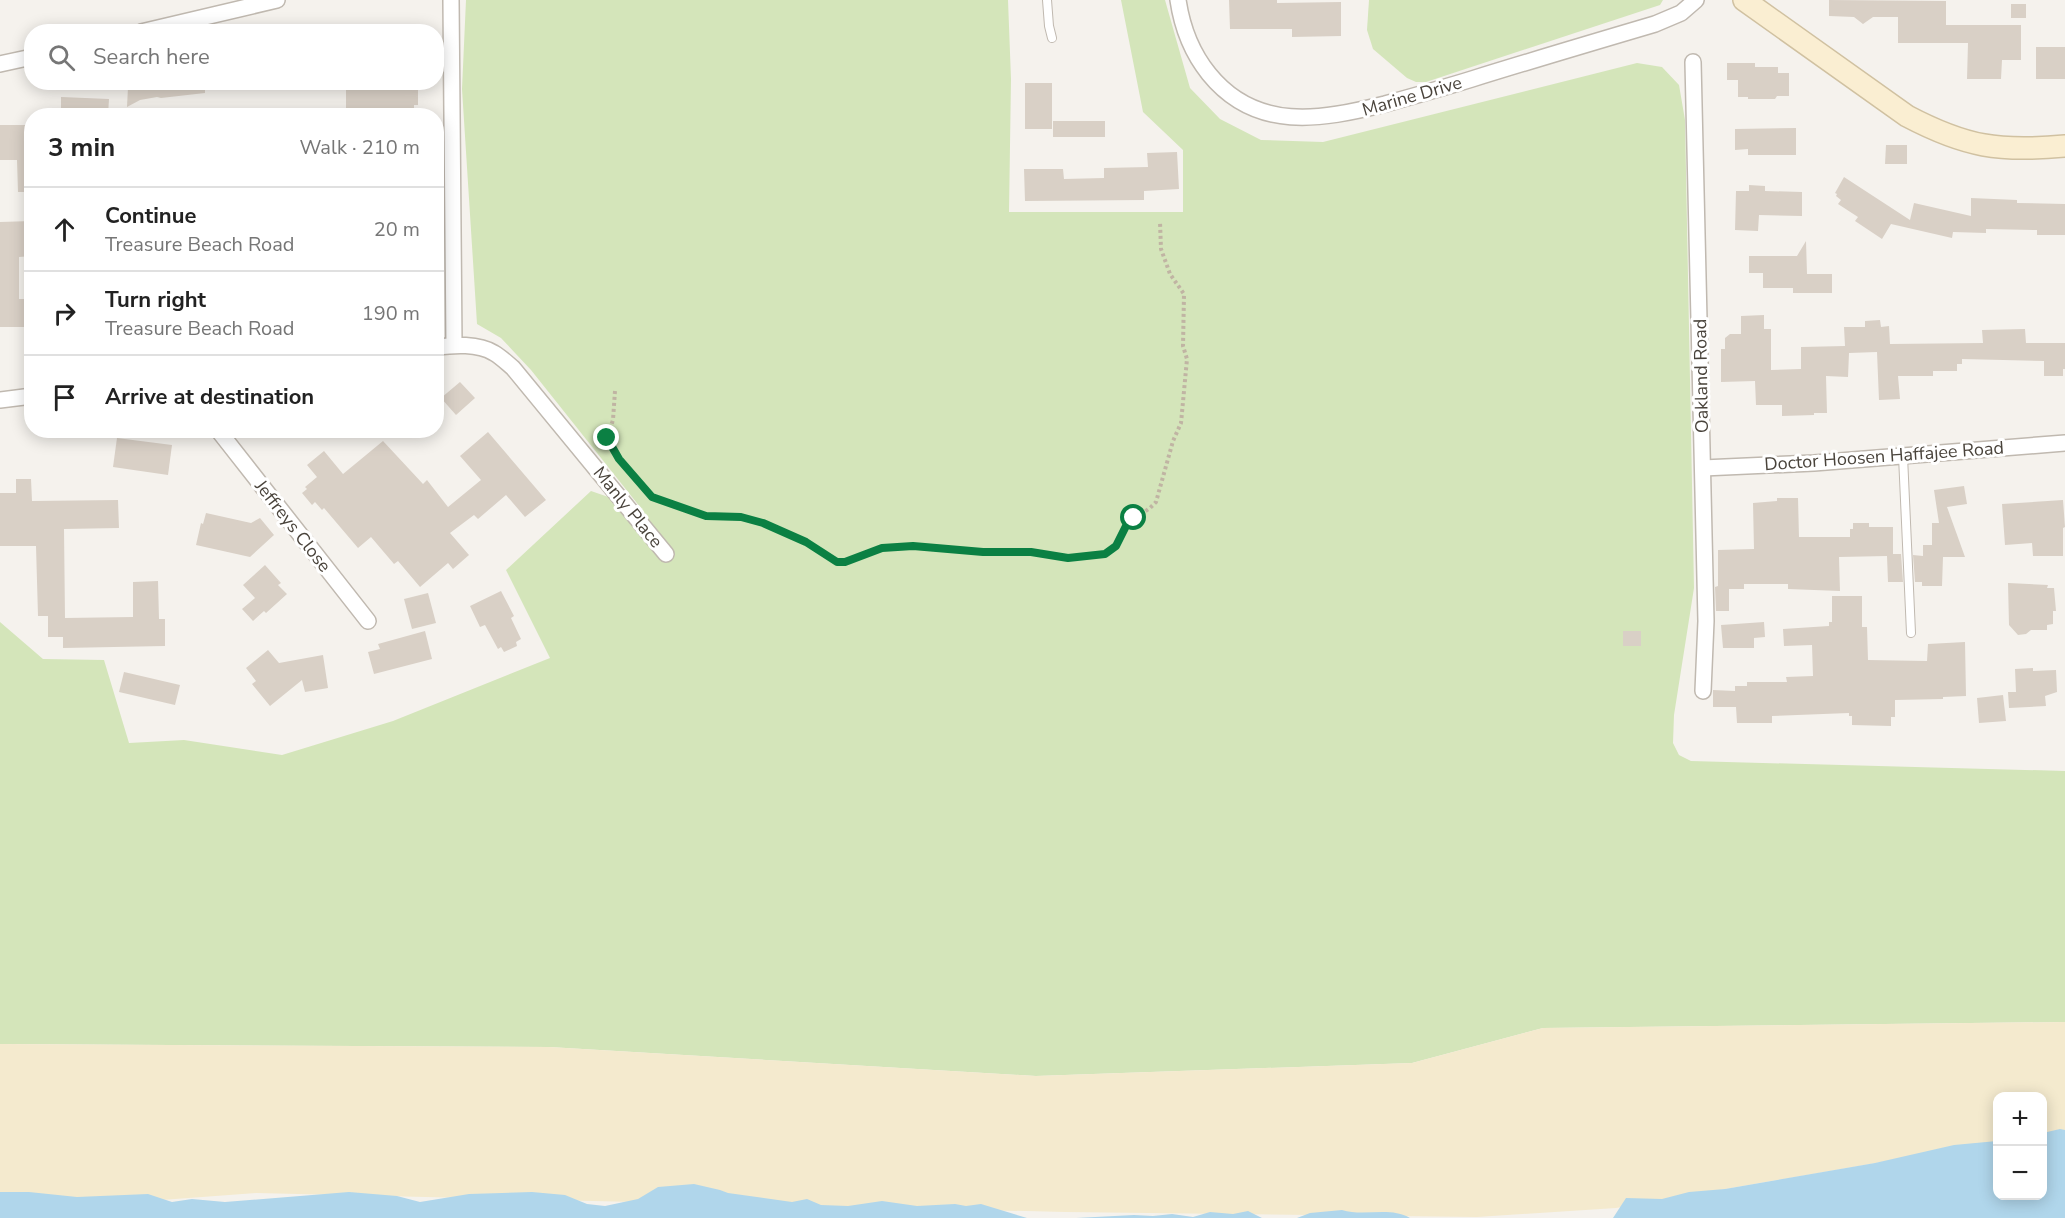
<!DOCTYPE html>
<meta charset="utf-8">
<style>
:root{--surface:#fff;--page:#f2f2f2;--text:#222;--muted:#767676;--line:#e0e0e0}
body{margin:0;font-family:"Nunito Sans",sans-serif;background:var(--page);color:var(--text)}
.controls{position:absolute;right:18px;bottom:18px;display:grid;overflow:hidden;border-radius:12px;box-shadow:0 3px 15px #0003}
.controls button{width:54px;height:54px;display:grid;place-items:center;padding:0;border:0;border-bottom:2px solid var(--line);background:var(--surface);color:var(--text);font:30px sans-serif}
.stop{position:absolute;width:18px;height:18px;margin:-14px;border:4px solid #0b8043;border-radius:50%;background:#fff}
.stop.end{background:#0b8043;border-color:#fff;box-shadow:0 2px 6px #0008}
.list{margin:0;padding:0;list-style:none}
h2{display:flex;justify-content:space-between;align-items:center;height:78px;margin:0;padding:0 24px;font-size:26px}
h2 small{font-size:20px;font-weight:400;color:var(--muted)}
.list li{display:grid;grid-template-columns:39px 1fr auto;gap:18px;align-items:center;box-sizing:border-box;height:84px;padding:0 24px;border-top:2px solid var(--line)}
.list b{display:block;font-size:22px;white-space:nowrap}
.list p{margin:0;font-size:20px;white-space:nowrap;color:var(--muted)}
.list em{font-size:20px;font-style:normal;color:var(--muted)}
.icon{flex:none;width:33px;height:33px;fill:none;stroke:currentColor;stroke-width:2;stroke-linecap:round;stroke-linejoin:round}
.map{position:relative;flex:none;width:2065px;height:1218px;overflow:hidden}
.search{position:absolute;background:var(--surface);box-shadow:0 3px 15px #0003;left:24px;top:24px;width:420px;height:66px;display:flex;align-items:center;gap:15px;box-sizing:border-box;padding:0 21px;border-radius:24px;color:var(--muted);font-size:22px}
.panel{position:absolute;background:var(--surface);box-shadow:0 3px 15px #0003;left:24px;top:108px;width:420px;height:330px;border-radius:24px}
.map>svg:first-child{display:block}
.green{fill:#d4e5ba}
.sand{fill:#f4eace}
.water{fill:#b0d6eb}
.building{fill:#d9d0c6}
.lines{fill:none;stroke-linecap:round;stroke-linejoin:round}
.lane-casing{stroke:#c0b9b0;stroke-width:10}
.street-casing{stroke:#c0b9b0;stroke-width:18}
.secondary-casing{stroke:#d0c1a1;stroke-width:24}
.path{stroke:#c0b4a3;stroke-width:4;stroke-dasharray:3 3;stroke-linecap:butt}
.lane{stroke:#fff;stroke-width:8}
.street{stroke:#fff;stroke-width:15}
.secondary{stroke:#faeed2;stroke-width:21}
.route{stroke:#0b8043;stroke-width:8}
.labels{text-anchor:middle;dominant-baseline:central;stroke-width:6;stroke-linejoin:round;paint-order:stroke}
.street-label{font-size:18px;fill:#49433b;stroke:#fff}
</style>
<div class="map">
<svg width="2065" height="1218" viewBox="0 0 2065 1218">
<rect width="100%" height="100%" fill="#f5f2ed"/>
<g class="green">
<polygon points="466,0 1008,0 1011,79 1009,212 1183,212 1183,150 1143,112 1121,0 1165,0 1190,88 1220,119 1261,140 1323,142 1637,63 1662,67 1679,85 1685,120 1694,588 1674,715 1673,743 1679,755 1691,761 2065,771 2065,1022 1543,1028 1412,1063 1036,1076 549,1047 0,1044 0,622 43,659 104,660 129,743 184,740 282,755 393,721 550,658 506,570 591,491 643,509 640,507 531,370 501,338 477,324 462,89"/>
<polygon points="1369,0 1663,0 1660,5 1426,82 1416,82 1407,78 1373,49 1367,30"/>
</g>
<polygon class="sand" points="2065,1022 2065,1142 2043,1141 2042,1096 1998,1096 1997,1142 1616,1208 1477,1217 1065,1212 256,1193 0,1212 0,1044 549,1047 1036,1076 1412,1063 1543,1028"/>
<g class="water">
<polygon points="2060,1129 2065,1130 2065,1218 1613,1218 1626,1198 1662,1199 1689,1192 1725,1189 1875,1163 1954,1145 1997,1141 1998,1196 2042,1196 2043,1133"/>
<polygon points="694,1184 720,1190 728,1193 792,1202 807,1199 821,1205 848,1206 882,1201 917,1206 955,1204 966,1206 981,1204 1027,1218 0,1218 0,1192 29,1192 77,1197 148,1194 172,1202 192,1199 225,1202 349,1192 397,1196 420,1202 469,1194 532,1192 565,1195 587,1204 605,1206 638,1199 658,1187"/>
<path d="M1342 1210C1364 1217 1390 1206 1410 1218H1297L1310 1213Z"/>
<polygon points="1248,1211 1262,1218 1076,1218 1134,1215 1153,1216 1172,1214 1193,1217 1210,1212 1233,1214"/>
</g>
<g class="building">
<polygon points="1229,0 1277,0 1277,3 1341,2 1341,36 1292,37 1292,29 1230,29"/>
<polygon points="1829,0 1946,1 1946,25 2021,25 2021,60 2002,60 2001,79 1967,79 1968,43 1898,43 1898,17 1873,17 1863,24 1854,17 1829,16"/>
<rect x="2011" y="4" width="15" height="14"/>
<rect x="2036" y="47" width="29" height="32"/>
<polygon points="1727,63 1755,63 1755,67 1778,67 1778,73 1789,73 1789,96 1777,96 1775,99 1748,99 1748,97 1738,97 1738,80 1727,80"/>
<polygon points="124,82 205,82 205,93 161,98 157,97 140,100 127,107 128,87 123,85"/>
<polygon points="346,82 418,82 418,105 414,105 414,116 350,115 350,112 346,112"/>
<rect x="1025" y="83" width="27" height="46"/>
<polygon points="61,97 109,99 108,116 61,116"/>
<rect x="1053" y="121" width="52" height="16"/>
<polygon points="0,125 32,125 32,192 18,192 17,160 0,160"/>
<polygon points="1796,128 1796,155 1748,155 1748,149 1735,150 1735,129"/>
<polygon points="1886,145 1907,145 1907,164 1885,164"/>
<polygon points="1177,152 1179,189 1144,191 1144,200 1025,201 1024,169 1063,169 1064,179 1104,178 1104,168 1148,167 1147,153"/>
<polygon points="1844,177 1910,220 1914,203 1971,216 1971,198 2017,200 2017,203 2065,204 2065,235 2037,235 2037,230 1986,229 1986,233 1953,232 1952,238 1891,224 1882,239 1855,221 1858,217 1838,204 1841,200 1836,196 1837,194 1835,193"/>
<polygon points="1749,185 1765,186 1765,191 1802,192 1802,216 1759,215 1758,231 1735,230 1736,191 1749,191"/>
<polygon points="32,221 32,256 19,257 19,299 32,299 32,327 0,327 0,222"/>
<polygon points="1806,241 1807,274 1832,274 1832,293 1793,293 1793,288 1763,288 1763,273 1749,273 1749,256 1797,256"/>
<polygon points="1764,315 1764,329 1771,329 1771,370 1801,369 1801,347 1845,346 1844,327 1865,327 1865,321 1880,320 1881,327 1889,326 1890,344 1983,343 1982,330 2025,329 2026,343 2065,343 2065,369 2063,369 2063,376 2044,376 2044,361 1962,359 1962,364 1957,364 1957,371 1933,371 1933,376 1898,376 1900,399 1879,400 1877,352 1849,353 1848,377 1826,376 1827,413 1814,413 1814,415 1782,416 1782,405 1756,405 1755,381 1721,382 1721,349 1725,349 1725,338 1730,334 1741,334 1741,316"/>
<polygon points="460,382 475,398 456,415 441,398"/>
<polygon points="488,432 546,500 525,517 506,495 478,519 474,515 450,533 469,555 453,569 448,563 420,587 398,561 394,564 371,537 358,548 324,508 322,510 315,502 312,505 302,493 307,489 305,487 317,477 307,465 324,451 343,474 383,441 423,484 427,480 448,507 481,480 460,456"/>
<polygon points="117,438 172,445 168,475 113,467"/>
<polygon points="16,479 31,479 32,501 118,500 119,528 64,529 65,618 133,617 133,582 158,581 159,619 165,619 165,646 63,648 63,637 48,637 48,616 38,616 36,546 0,546 0,493 16,493"/>
<polygon points="1964,486 1967,504 1947,507 1965,557 1943,557 1942,586 1922,586 1922,582 1915,582 1913,555 1923,556 1923,545 1932,545 1932,523 1939,523 1934,490"/>
<polygon points="1777,498 1798,498 1799,537 1850,537 1850,529 1853,529 1853,523 1869,523 1869,527 1893,527 1893,554 1901,554 1903,582 1888,582 1887,556 1839,557 1840,591 1788,589 1788,584 1744,584 1744,589 1729,589 1729,611 1716,611 1715,587 1718,586 1718,550 1754,549 1753,503 1777,501"/>
<polygon points="2063,500 2065,527 2063,528 2063,556 2033,556 2032,543 2005,545 2002,504"/>
<polygon points="206,513 251,523 260,518 274,535 250,557 196,545 201,523 203,524"/>
<polygon points="265,565 281,583 278,585 287,594 266,613 264,611 253,621 242,609 255,598 243,585"/>
<polygon points="2008,583 2048,585 2047,588 2054,588 2056,611 2053,611 2053,624 2047,625 2047,630 2031,630 2026,634 2018,635 2009,625"/>
<polygon points="501,591 514,616 511,618 521,639 516,642 517,646 504,652 501,647 498,649 485,625 480,627 470,606"/>
<polygon points="428,593 436,623 412,629 404,599"/>
<polygon points="1832,596 1862,596 1862,627 1867,627 1868,660 1927,661 1928,644 1965,642 1966,696 1943,697 1943,699 1895,700 1895,717 1891,717 1891,726 1852,725 1852,716 1849,716 1849,713 1772,716 1772,723 1737,723 1736,707 1713,707 1713,690 1735,691 1735,686 1747,686 1747,682 1787,682 1786,677 1813,676 1812,645 1784,646 1783,629 1829,626 1829,622 1832,622"/>
<polygon points="1764,622 1765,637 1754,638 1754,648 1723,648 1721,625"/>
<polygon points="425,631 432,659 374,674 368,652 380,649 378,644"/>
<rect x="1623" y="631" width="18" height="15"/>
<polygon points="268,650 279,663 323,655 328,688 305,692 302,680 270,706 252,684 256,681 246,668"/>
<polygon points="2033,668 2033,671 2056,670 2057,692 2045,696 2046,706 2009,708 2008,692 2016,692 2015,669"/>
<polygon points="124,672 180,685 175,705 119,692"/>
<polygon points="2003,695 2006,721 1979,723 1977,698"/>
</g>
<g class="lines">
<defs>
<g id="lane">
<polyline points="1047,0 1049,26 1052,38"/>
<polyline points="1903,456 1911,633"/>
</g>
<g id="street">
<polyline points="451,0 454,345"/>
<path d="M1178 0C1182 27 1192 53 1209 74 1256 132 1321 120 1385 104 1414 96 1443 88 1472 79 1533 60 1594 42 1655 24L1681 13 1696 0"/>
<polyline points="141,32 277,0"/>
<polyline points="1693,62 1706,621 1703,691"/>
<polyline points="0,64 32,57"/>
<path d="M436 347C454 345 478 343 494 353 501 357 507 363 513 368L666 554"/>
<polyline points="0,400 32,396"/>
<polyline points="218,430 368,621"/>
<polyline points="1703,468 1814,463 2065,443"/>
</g>
<path id="secondary" d="M1744 0 1907 116C1966 147 1999 152 2065 146"/>
</defs>
<use href="#lane" class="lane-casing"/>
<use href="#street" class="street-casing"/>
<use href="#secondary" class="secondary-casing"/>
<polyline class="path" points="615,391 613,420 607,438 619,459 653,497 706,517 741,517 763,523 806,542 837,562 845,562 882,548 913,546 983,553 1031,552 1068,558 1105,554 1116,546 1127,524 1150,508 1156,502 1173,441 1181,423 1187,359 1183,346 1184,294 1170,274 1161,249 1160,222"/>
<use href="#lane" class="lane"/>
<use href="#street" class="street"/>
<use href="#secondary" class="secondary"/>
</g>
<g class="lines">
<polyline class="route" points="607,438 619,459 652,497 706,516 741,517 763,523 806,542 837,562 845,562 882,548 913,546 983,552 1031,552 1068,558 1105,554 1116,546 1127,524 1134,518"/>
</g>
<g class="labels">
<g class="street-label">
<text transform="translate(1412 96) rotate(-16)">Marine Drive</text>
<text transform="translate(1701 376) rotate(-91)">Oakland Road</text>
<text transform="translate(1884 456) rotate(-4)">Doctor Hoosen Haffajee Road</text>
<text transform="translate(628 507) rotate(51)">Manly Place</text>
<text transform="translate(293 526) rotate(52)">Jeffreys Close</text>
</g>
</g>
</svg>
<div class="controls">
<button>+</button>
<button>−</button>
</div>
<div class="stop" style="left:1134px;top:518px"></div>
<div class="stop end" style="left:607px;top:438px"></div>
<div class="search"><svg class="icon" aria-label="search" viewBox="0 0 24 24"><circle cx="10" cy="10" r="6"/><path d="M15 15l6 6"/></svg>Search here</div>
<section class="panel">
<h2>3 min<small>Walk · 210 m</small></h2>
<ul class="list">
<li><svg class="icon" aria-label="ahead" viewBox="0 0 24 24"><path d="M12 20V5M6 11l6-6 6 6"/></svg><div><b>Continue</b><p>Treasure Beach Road</p></div><em>20 m</em></li>
<li><svg class="icon" aria-label="right" viewBox="0 0 24 24"><path d="M7 20v-9h11M14 6l5 5-5 5"/></svg><div><b>Turn right</b><p>Treasure Beach Road</p></div><em>190 m</em></li>
<li><svg class="icon" aria-label="arrive" viewBox="0 0 24 24"><path d="M6 21V4h12l-3 4 3 4H6"/></svg><div><b>Arrive at destination</b></div></li>
</ul>
</section>
</div>
